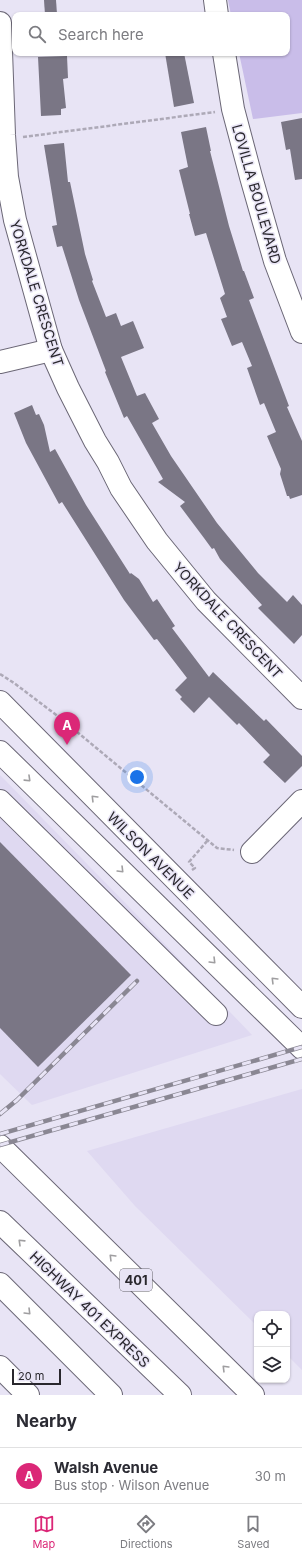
<!DOCTYPE html>
<meta charset="utf-8">
<style>
:root{--surface:#fff;--page:#f2f2f3;--text:#2b2b33;--muted:#7c7c81;--line:#e1e1e2;--accent:#db2777}
body{margin:0;font-family:Inter,sans-serif;background:var(--page);color:var(--text)}
.controls{position:absolute;right:12px;bottom:12px;display:grid;overflow:hidden;border-radius:8px;box-shadow:0 1px 3px #0004}
.controls button{width:36px;height:36px;display:grid;place-items:center;padding:0;border:0;border-bottom:1px solid var(--line);background:var(--surface);color:var(--text);font:20px sans-serif}
.scale{position:absolute;left:12px;bottom:10px;width:49px;box-sizing:border-box;padding-left:4px;border:2px solid #29272d;border-top:0;font-size:11px;line-height:14px;white-space:nowrap;color:#29272d;-webkit-text-stroke:3px #e8e4f5;paint-order:stroke}
.you{position:absolute;left:137px;top:777px;width:14px;height:14px;margin:-10px;border:3px solid #fff;border-radius:50%;background:#1a73e8;box-shadow:0 0 0 6px #1a73e833}
.badge{display:grid;place-items:center;width:26px;height:26px;border-radius:50%;background:var(--accent);color:#fff;font-size:13px;font-weight:700}
.pin{position:absolute;translate:-50% -33px;filter:drop-shadow(0 1px 2px #0008)}
.pin::after{content:'';position:absolute;top:21px;width:14px;height:12px;background:inherit;clip-path:polygon(0 0,100% 0,50% 100%)}
.list{margin:0;padding:0;list-style:none}
h2{display:flex;justify-content:space-between;align-items:center;height:52px;margin:0;padding:0 16px;font-size:17px}
h2 small{font-size:13px;font-weight:400;color:var(--muted)}
.list li{display:grid;grid-template-columns:26px 1fr auto;gap:12px;align-items:center;box-sizing:border-box;height:56px;padding:0 16px;border-top:1px solid var(--line)}
.list b{display:block;font-size:15px;white-space:nowrap}
.list p{margin:0;font-size:13px;white-space:nowrap;color:var(--muted)}
.list em{font-size:13px;font-style:normal;color:var(--muted)}
.icon{flex:none;width:22px;height:22px;fill:none;stroke:currentColor;stroke-width:2;stroke-linecap:round;stroke-linejoin:round}
.map{position:relative;flex:none;width:302px;height:1395px;overflow:hidden}
.search{position:absolute;background:var(--surface);box-shadow:0 1px 3px #0004;left:12px;right:12px;top:12px;height:44px;display:flex;align-items:center;gap:10px;box-sizing:border-box;padding:0 14px;border-radius:8px;color:var(--muted);font-size:15px}
.sheet{height:108px;background:var(--surface)}
nav{display:flex;justify-content:space-around;align-items:center;box-sizing:border-box;height:56px;border-top:1px solid var(--line);background:var(--surface);font-size:11px;color:var(--muted)}
nav a{display:grid;justify-items:center;gap:2px}
nav .on{color:var(--accent)}
.map>svg:first-child{display:block}
.built{fill:#dfd9f1}
.green{fill:#c9bde9}
.building{fill:#7a7685}
.lines{fill:none;stroke-linecap:round;stroke-linejoin:round}
.minor-casing{stroke:#6b6776;stroke-width:24}
.major-casing{stroke:#6b6776;stroke-width:24}
.highway-casing{stroke:#6b6776;stroke-width:24}
.path{stroke:#ada9b7;stroke-width:2.5;stroke-dasharray:4 2;stroke-linecap:butt}
.minor{stroke:#fff;stroke-width:22}
.major{stroke:#fff;stroke-width:22}
.highway{stroke:#fff;stroke-width:22}
.rail-casing{stroke:#8a8793;stroke-width:4.5}
.rail{stroke:#e8e4f5;stroke-width:3;stroke-dasharray:9;stroke-linecap:butt}
.oneway{stroke:#9f9ea0}
.labels{text-anchor:middle;dominant-baseline:central;stroke-width:3;stroke-linejoin:round;paint-order:stroke}
.shield{fill:#e8e4f5;stroke:#626069;stroke-width:1}
.shield-label{font-size:13px;font-weight:bold;fill:#29272d}
.street-label{font-size:14px;fill:#29272d;stroke:#e8e4f5}
</style>
<div class="map">
<svg width="302" height="1395" viewBox="0 0 302 1395">
<rect width="100%" height="100%" fill="#e8e4f5"/>
<g class="built">
<polygon points="0,775 133,911 252,1035 32,1105 0,1074"/>
<polygon points="302,1089 302,1370 287,1355 287,1314 257,1314 257,1326 135,1206 87,1151"/>
</g>
<polygon class="green" points="228,0 302,0 302,113 253,119 239,53 287,53 287,15 231,15"/>
<g class="building">
<polygon points="44,0 56,0 57,14 45,15"/>
<polygon points="165,53 184,53 194,103 174,107"/>
<polygon points="67,56 68,78 63,79 66,108 61,109 61,115 41,116 38,57"/>
<polygon points="302,118 302,179 295,180 290,149 286,150 281,122"/>
<polygon points="206,127 211,151 210,151 229,226 243,271 244,271 254,298 249,300 289,406 287,407 302,441 302,495 290,499 289,496 287,496 280,474 281,469 267,436 276,432 264,403 260,405 247,368 252,366 242,342 232,346 221,319 227,317 220,298 225,294 206,233 195,236 189,214 190,214 179,170 188,167 181,132"/>
<polygon points="64,143 68,182 70,182 85,254 93,280 92,281 106,317 116,313 121,326 133,321 144,348 121,357 137,396 145,393 159,419 152,423 171,456 217,523 258,573 287,602 293,595 302,605 302,635 294,644 258,608 262,605 220,559 214,548 212,549 204,538 180,506 185,502 158,482 163,479 127,416 124,418 105,372 106,371 79,300 62,246 57,247 52,226 57,225 44,145"/>
<polygon points="32,405 36,415 39,414 44,425 50,452 55,449 86,505 130,574 131,573 139,579 153,602 157,599 175,626 172,628 209,677 213,672 264,721 266,719 302,756 302,766 285,783 263,762 270,755 239,723 237,725 209,697 194,713 180,699 182,697 175,690 187,678 157,639 154,640 124,600 62,502 59,504 26,443 14,413"/>
<polygon points="0,842 131,975 38,1067 0,1028"/>
</g>
<g class="lines">
<defs>
<g id="minor">
<polyline points="215,0 217,15"/>
<polyline points="0,23 4,135 7,177 15,220 51,350 68,388 95,441 108,462 121,488 157,541 206,601 302,698"/>
<polyline points="224,53 233,109 251,177 275,261 302,332"/>
<polyline points="0,362 51,350"/>
<polyline points="0,801 216,1014"/>
<polyline points="252,852 302,801"/>
</g>
<g id="major">
<polyline points="0,702 302,1007"/>
<polyline points="0,752 302,1048"/>
</g>
<g id="highway">
<polyline points="0,1146 253,1395"/>
<polyline points="0,1222 180,1395"/>
<polyline points="0,1284 111,1395"/>
<polyline points="0,1367 28,1395"/>
</g>
</defs>
<use href="#minor" class="minor-casing"/>
<use href="#major" class="major-casing"/>
<use href="#highway" class="highway-casing"/>
<g class="path">
<polyline points="23,137 215,112"/>
<polyline points="0,674 14,683 59,717 217,848 234,850"/>
<polyline points="192,870 195,868 189,862 208,840"/>
</g>
<use href="#minor" class="minor"/>
<use href="#major" class="major"/>
<use href="#highway" class="highway"/>
<defs>
<g id="rail">
<polyline points="0,1114 17,1100 137,981"/>
<polyline points="0,1134 302,1047"/>
<polyline points="0,1145 302,1059"/>
</g>
</defs>
<use href="#rail" class="rail-casing"/>
<use href="#rail" class="rail"/>
</g>
<defs><path id="oneway-chevron" d="M-2-3.5L2.5 0L-2 3.5" fill="none" stroke-width="1.6" stroke-linecap="round" stroke-linejoin="round"/></defs>
<g class="oneway">
<use href="#oneway-chevron" transform="translate(28 779) rotate(44)"/>
<use href="#oneway-chevron" transform="translate(94 798) rotate(-135)"/>
<use href="#oneway-chevron" transform="translate(121 870) rotate(45)"/>
<use href="#oneway-chevron" transform="translate(213 961) rotate(45)"/>
<use href="#oneway-chevron" transform="translate(274 980) rotate(-135)"/>
<use href="#oneway-chevron" transform="translate(21 1242) rotate(-136)"/>
<use href="#oneway-chevron" transform="translate(112 1257) rotate(-135)"/>
<use href="#oneway-chevron" transform="translate(28 1312) rotate(45)"/>
<use href="#oneway-chevron" transform="translate(225 1368) rotate(-135)"/>
</g>
<g class="labels">
<rect class="shield" x="120" y="1269" width="32" height="22" rx="3"/>
<g class="shield-label">
<text x="136" y="1280">401</text>
</g>
<g class="street-label">
<text transform="translate(257 194) rotate(74)">LOVILLA BOULEVARD</text>
<text transform="translate(37 293) rotate(73)">YORKDALE CRESCENT</text>
<text transform="translate(228 620) rotate(47)">YORKDALE CRESCENT</text>
<text transform="translate(151 855) rotate(45)">WILSON AVENUE</text>
<text transform="translate(90 1309) rotate(44)">HIGHWAY 401 EXPRESS</text>
</g>
</g>
</svg>
<div class="controls">
<button><svg class="icon" aria-label="locate" viewBox="0 0 24 24"><circle cx="12" cy="12" r="6"/><path d="M12 2v4M12 18v4M2 12h4M18 12h4"/></svg></button>
<button><svg class="icon" aria-label="layers" viewBox="0 0 24 24"><path d="M12 4l9 5-9 5-9-5zM3 14l9 5 9-5"/></svg></button>
</div>
<div class="scale">20 m</div>
<div class="you"></div>
<div class="pin badge" style="left:67px;top:745px">A</div>
<div class="search"><svg class="icon" aria-label="search" viewBox="0 0 24 24"><circle cx="10" cy="10" r="6"/><path d="M15 15l6 6"/></svg>Search here</div>
</div>
<section class="sheet">
<h2>Nearby<small></small></h2>
<ul class="list">
<li><span class="badge">A</span><div><b>Walsh Avenue</b><p>Bus stop · Wilson Avenue</p></div><em>30 m</em></li>
</ul>
</section>
<nav>
<a class="on"><svg class="icon" aria-label="map" viewBox="0 0 24 24"><path d="M3 6l6-2 6 2 6-2v14l-6 2-6-2-6 2zM9 4v14M15 6v14"/></svg>Map</a>
<a><svg class="icon" aria-label="directions" viewBox="0 0 24 24"><path d="M12 3l9 9-9 9-9-9zM9 14v-3h6M13 9l2 2-2 2"/></svg>Directions</a>
<a><svg class="icon" aria-label="saved" viewBox="0 0 24 24"><path d="M7 4h10v16l-5-4-5 4z"/></svg>Saved</a>
</nav>
